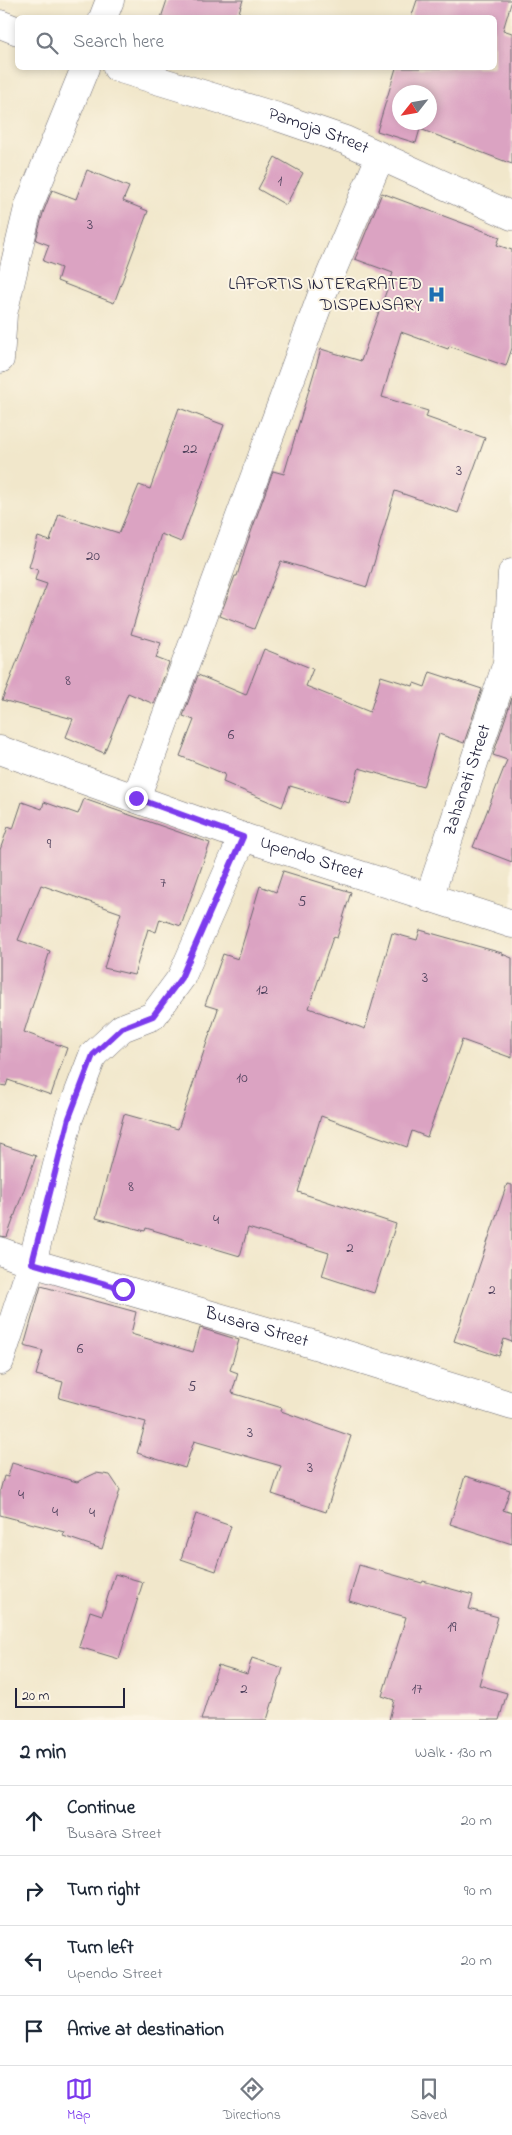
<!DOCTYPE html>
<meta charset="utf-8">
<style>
:root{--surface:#fff;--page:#f6f6f7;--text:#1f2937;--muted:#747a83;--line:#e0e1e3;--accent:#7c3aed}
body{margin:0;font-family:"Indie Flower",sans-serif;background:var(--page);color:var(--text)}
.compass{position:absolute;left:392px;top:85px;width:45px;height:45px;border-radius:50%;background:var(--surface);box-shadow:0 2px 8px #0003;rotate:239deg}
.scale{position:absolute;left:15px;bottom:12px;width:110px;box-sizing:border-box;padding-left:5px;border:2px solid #22223b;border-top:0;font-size:14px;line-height:18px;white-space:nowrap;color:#22223b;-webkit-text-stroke:4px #fcf5e5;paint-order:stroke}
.stop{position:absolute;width:15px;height:15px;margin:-11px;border:4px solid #7c3aed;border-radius:50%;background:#fff}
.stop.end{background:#7c3aed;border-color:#fff;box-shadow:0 1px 5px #0008}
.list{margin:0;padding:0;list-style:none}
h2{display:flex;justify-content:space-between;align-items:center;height:65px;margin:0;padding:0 20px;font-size:21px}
h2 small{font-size:16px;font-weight:400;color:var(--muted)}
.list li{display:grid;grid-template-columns:32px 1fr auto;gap:15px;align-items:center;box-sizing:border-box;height:70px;padding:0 20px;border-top:1px solid var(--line)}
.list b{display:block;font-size:19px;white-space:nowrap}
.list p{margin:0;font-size:16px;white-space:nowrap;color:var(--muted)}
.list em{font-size:16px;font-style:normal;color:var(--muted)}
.icon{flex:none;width:28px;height:28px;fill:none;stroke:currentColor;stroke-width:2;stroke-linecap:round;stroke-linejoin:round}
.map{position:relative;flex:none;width:512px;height:1720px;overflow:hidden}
.search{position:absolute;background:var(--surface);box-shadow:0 2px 8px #0003;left:15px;right:15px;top:15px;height:55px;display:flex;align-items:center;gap:12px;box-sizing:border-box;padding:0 18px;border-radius:8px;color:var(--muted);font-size:19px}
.sheet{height:345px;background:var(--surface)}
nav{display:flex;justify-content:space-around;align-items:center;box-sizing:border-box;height:70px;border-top:1px solid var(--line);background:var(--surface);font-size:14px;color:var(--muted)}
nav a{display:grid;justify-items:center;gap:2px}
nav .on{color:var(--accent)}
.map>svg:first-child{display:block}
.building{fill:#dba3c2;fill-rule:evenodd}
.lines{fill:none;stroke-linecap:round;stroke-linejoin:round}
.minor-casing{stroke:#6a676d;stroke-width:29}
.minor{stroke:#fff;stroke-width:28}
.route{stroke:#7c3aed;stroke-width:6}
.labels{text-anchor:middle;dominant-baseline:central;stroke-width:4;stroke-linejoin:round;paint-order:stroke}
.number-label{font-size:15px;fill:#50425d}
.street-label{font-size:18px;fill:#22223b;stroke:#fcf5e5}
.poi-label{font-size:18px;fill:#22223b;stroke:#fcf5e5;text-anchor:end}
</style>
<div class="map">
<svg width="512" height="1720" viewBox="0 0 512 1720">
<rect width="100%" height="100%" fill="#fcf5e5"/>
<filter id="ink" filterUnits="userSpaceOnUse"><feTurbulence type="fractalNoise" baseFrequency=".02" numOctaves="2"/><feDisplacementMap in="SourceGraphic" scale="10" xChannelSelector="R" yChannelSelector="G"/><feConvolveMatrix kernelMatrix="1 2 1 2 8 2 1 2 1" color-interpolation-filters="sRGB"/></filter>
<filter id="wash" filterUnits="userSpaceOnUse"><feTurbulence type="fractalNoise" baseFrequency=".0096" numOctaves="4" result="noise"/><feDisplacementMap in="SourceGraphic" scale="20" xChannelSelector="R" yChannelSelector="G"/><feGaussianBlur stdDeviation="1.12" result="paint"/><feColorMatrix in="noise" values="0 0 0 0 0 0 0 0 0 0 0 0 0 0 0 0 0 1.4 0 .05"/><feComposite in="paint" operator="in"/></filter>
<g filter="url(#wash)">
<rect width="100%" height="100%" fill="#f1e7cb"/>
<g id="blocks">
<g class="building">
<polygon points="167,0 243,0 237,18 161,18"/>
<path d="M417 0H512L503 30 512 33V164L420 129 416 143 377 131 396 68H494V18H411ZM400 92H430V122H400Z"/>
<polygon points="275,157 303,173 286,205 258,189"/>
<polygon points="87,170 129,187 123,201 148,211 114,303 57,281 61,268 43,261 49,245 36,240 43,213 52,190 76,199"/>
<polygon points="382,193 500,237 497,245 512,250 512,348 506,366 449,346 448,349 401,332 382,397 428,411 426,417 485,438 458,513 395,491 367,587 281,561 254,629 220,616 235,576 237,576 245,549 273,471 284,474 321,349 361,361 393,273 355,259"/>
<polygon points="179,408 224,425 181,542 161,534 131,634 161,643 156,658 169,663 154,704 128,693 104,753 66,737 73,719 2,700 47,584 35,580 38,570 29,567 38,537 50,541 59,514 119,533 139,485 150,489"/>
<polygon points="264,649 313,669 306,686 370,712 381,676 413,686 414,683 425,687 430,672 482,689 464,743 439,734 423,787 359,768 349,803 290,786 282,807 223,782 225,774 180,756 194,720 183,716 198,675 246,695"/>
<polygon points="512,698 512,862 473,847 507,760 493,755"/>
<polygon points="84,799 210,843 181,926 160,919 156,932 148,929 134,975 104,968 121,913 41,885 18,940 50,951 24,1032 67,1048 51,1095 8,1080 6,1086 0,1085 0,850 8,827 13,829 22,802 42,809 44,802 78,814"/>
<polygon points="283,871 351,892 337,938 333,937 309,1008 365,1029 392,933 417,940 420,930 502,953 502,954 512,958 512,1058 462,1040 427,1137 412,1131 407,1147 321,1116 298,1192 396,1224 374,1293 322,1276 329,1253 248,1228 240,1256 146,1228 145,1231 96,1218 124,1114 178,1129 218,1009 205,1005 223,954 238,959 260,886 276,892"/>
<polygon points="0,1144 36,1156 7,1237 0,1236"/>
<polygon points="507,1184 512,1185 512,1342 504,1339 499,1356 454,1341"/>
<polygon points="41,1286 136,1312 131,1334 193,1352 200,1328 239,1340 230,1370 238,1373 232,1393 282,1408 281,1411 351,1436 326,1512 272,1494 281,1466 194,1441 185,1468 137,1453 146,1422 59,1398 63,1382 36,1375 43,1351 24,1346"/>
<polygon points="12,1463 77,1482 96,1473 110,1475 120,1490 102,1549 63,1536 64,1532 0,1515 0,1491 4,1476 8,1477"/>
<polygon points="465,1476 510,1490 503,1510 512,1513 512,1544 450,1524"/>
<polygon points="196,1514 231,1526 216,1571 181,1559"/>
<polygon points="359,1565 422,1583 423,1581 473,1595 469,1609 498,1617 479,1685 507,1693 499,1720 389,1720 394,1700 382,1696 406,1617 349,1601"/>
<polygon points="115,1574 143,1582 119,1659 79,1647 90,1611 102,1615"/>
<polygon points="252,1658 283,1668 267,1720 201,1720 218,1665 247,1674"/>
</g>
</g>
</g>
<g filter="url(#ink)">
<use href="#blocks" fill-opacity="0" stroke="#6a676d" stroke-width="1"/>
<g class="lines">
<defs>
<g id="minor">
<polyline points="103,18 110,0"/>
<polyline points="0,24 18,31"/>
<path id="s1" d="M117 68 278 117 345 140 512 216"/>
<polyline points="0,359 3,314 28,208 85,68"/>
<path id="s2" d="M0 750 243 837 512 924"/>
<polyline points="136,798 321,297 380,157"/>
<path id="s3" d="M429 898 507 663 512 573"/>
<path id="s4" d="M0 1251 32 1263 312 1344 512 1406"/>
<polyline points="0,1361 32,1263 69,1118 93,1055 122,1028 153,1016 181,978 243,837"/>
</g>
</defs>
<use href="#minor" class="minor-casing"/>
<use href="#minor" class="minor"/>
</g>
</g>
<g class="lines" filter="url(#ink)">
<polyline class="route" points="123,1289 32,1263 69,1118 93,1055 122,1028 153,1016 181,978 243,837 136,798"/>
</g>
<defs>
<symbol id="hospital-bare" viewBox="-9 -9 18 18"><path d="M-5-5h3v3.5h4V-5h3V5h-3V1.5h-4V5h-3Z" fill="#1f6fb2" stroke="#fcf5e5" stroke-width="2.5" paint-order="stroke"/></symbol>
</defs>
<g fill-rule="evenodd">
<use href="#hospital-bare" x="424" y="282" width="25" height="25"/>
</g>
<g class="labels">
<g class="number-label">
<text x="280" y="181">1</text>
<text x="90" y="225">3</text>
<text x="190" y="449">22</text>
<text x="459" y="471">3</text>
<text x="93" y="556">20</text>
<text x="68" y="681">8</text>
<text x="231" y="735">6</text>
<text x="49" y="844">9</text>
<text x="163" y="883">7</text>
<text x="302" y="902">5</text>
<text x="425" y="978">3</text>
<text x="262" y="990">12</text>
<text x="242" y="1078">10</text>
<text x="131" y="1187">8</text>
<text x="216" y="1220">4</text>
<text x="350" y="1248">2</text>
<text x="492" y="1290">2</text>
<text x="80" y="1349">6</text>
<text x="192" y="1387">5</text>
<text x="250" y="1433">3</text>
<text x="310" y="1468">3</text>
<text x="21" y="1495">4</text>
<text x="55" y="1512">4</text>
<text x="92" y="1513">4</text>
<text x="452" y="1627">19</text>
<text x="244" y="1689">2</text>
<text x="417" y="1689">17</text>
</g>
<g class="street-label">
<text stroke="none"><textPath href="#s1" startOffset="211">Pamoja Street</textPath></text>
<text stroke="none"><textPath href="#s3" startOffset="124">Zahanati Street</textPath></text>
<text stroke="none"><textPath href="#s2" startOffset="330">Upendo Street</textPath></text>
<text stroke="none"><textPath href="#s4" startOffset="268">Busara Street</textPath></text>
</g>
<g class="poi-label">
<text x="422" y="285">LAFORTIS INTERGRATED<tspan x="422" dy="21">DISPENSARY</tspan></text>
</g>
</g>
</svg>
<svg class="compass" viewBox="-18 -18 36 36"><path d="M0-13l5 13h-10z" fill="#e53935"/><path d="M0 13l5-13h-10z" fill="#747a83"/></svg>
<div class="scale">20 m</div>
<div class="stop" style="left:123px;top:1289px"></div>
<div class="stop end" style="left:136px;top:798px"></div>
<div class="search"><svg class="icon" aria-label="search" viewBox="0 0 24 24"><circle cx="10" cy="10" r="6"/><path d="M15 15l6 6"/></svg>Search here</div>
</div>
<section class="sheet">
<h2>2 min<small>Walk · 130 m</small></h2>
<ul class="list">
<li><svg class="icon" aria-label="ahead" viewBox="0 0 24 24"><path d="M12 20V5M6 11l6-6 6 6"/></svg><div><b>Continue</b><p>Busara Street</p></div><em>20 m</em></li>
<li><svg class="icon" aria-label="right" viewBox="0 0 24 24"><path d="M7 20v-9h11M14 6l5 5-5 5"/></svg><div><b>Turn right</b></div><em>90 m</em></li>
<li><svg class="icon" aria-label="left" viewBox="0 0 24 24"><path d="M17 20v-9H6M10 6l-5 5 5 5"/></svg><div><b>Turn left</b><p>Upendo Street</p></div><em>20 m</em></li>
<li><svg class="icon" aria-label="arrive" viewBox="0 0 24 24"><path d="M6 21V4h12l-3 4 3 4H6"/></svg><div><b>Arrive at destination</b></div></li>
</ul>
</section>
<nav>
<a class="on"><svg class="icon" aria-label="map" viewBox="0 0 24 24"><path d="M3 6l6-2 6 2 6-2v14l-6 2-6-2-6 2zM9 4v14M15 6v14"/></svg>Map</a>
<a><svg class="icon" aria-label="directions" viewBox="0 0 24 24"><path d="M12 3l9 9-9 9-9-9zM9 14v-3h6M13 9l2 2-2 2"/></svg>Directions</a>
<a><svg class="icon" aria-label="saved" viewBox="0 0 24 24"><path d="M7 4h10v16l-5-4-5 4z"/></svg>Saved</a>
</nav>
